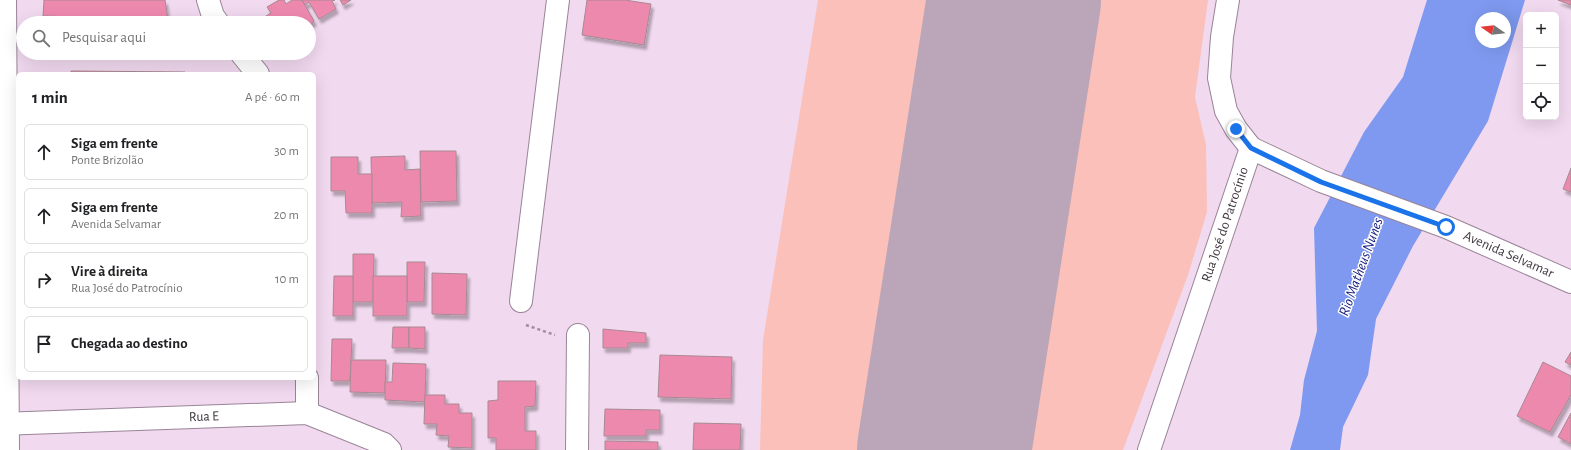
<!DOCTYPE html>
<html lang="pt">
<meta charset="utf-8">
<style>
:root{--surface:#fff;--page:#f2f2f2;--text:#202124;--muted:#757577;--line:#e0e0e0}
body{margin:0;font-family:"Alegreya Sans",sans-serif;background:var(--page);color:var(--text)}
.controls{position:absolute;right:12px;top:12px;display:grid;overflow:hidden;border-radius:6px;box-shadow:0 4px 16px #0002}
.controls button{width:36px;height:36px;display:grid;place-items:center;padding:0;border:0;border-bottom:1px solid var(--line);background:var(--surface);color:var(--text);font:20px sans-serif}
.compass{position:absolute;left:1475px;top:12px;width:36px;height:36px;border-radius:50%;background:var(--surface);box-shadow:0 4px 16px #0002;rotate:284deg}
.stop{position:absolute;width:12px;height:12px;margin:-9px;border:3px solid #1a73e8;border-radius:50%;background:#fff}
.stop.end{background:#1a73e8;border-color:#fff;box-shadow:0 1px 4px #0008}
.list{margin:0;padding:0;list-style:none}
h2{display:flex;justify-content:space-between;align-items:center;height:52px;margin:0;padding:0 16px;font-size:17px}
h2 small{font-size:13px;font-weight:400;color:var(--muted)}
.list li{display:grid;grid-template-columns:26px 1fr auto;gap:12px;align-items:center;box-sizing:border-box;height:56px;margin:0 8px 8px;padding:0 8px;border:1px solid var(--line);border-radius:6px}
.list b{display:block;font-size:15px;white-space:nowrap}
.list p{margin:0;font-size:13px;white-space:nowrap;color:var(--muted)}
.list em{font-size:13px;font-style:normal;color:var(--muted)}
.icon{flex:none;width:22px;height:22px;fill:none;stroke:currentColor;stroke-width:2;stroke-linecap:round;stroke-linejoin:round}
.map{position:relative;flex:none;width:1571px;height:450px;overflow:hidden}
.search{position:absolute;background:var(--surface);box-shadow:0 4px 16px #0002;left:16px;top:16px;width:300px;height:44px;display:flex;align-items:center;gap:10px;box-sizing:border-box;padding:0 14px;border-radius:22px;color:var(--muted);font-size:15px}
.panel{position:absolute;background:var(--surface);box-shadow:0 4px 16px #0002;left:16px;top:72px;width:300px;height:308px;border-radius:6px}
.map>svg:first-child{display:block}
.green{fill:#fbc0b9}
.water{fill:#7e99ef;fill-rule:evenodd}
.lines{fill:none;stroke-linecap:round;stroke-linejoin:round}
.runway{stroke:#baa6b8;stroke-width:174}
.building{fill:#ee89ae;stroke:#a78992;filter:url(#shadow)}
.minor-casing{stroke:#998498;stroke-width:24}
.path{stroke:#9f8e9e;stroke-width:2.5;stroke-dasharray:3 3;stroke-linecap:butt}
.minor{stroke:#fff;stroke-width:22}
.route{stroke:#1a73e8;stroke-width:5}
.labels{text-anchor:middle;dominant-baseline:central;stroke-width:3;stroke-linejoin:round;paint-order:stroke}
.street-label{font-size:14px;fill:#40373f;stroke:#fff}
.water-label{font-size:15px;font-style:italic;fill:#161c7e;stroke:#fff}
</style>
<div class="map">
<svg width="1571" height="450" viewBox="0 0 1571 450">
<defs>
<filter id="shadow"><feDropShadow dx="2.5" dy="4.5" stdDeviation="1" flood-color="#0004"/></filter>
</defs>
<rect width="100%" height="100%" fill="#f1d9ef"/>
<g class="green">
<polygon points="818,0 970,0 898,450 760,450 763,340"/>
<polygon points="1059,0 1208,0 1195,97 1206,145 1207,212 1188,275 1123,450 988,450"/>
</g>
<path class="water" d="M1427 0H1525L1488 121 1413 246 1376 319 1368 375 1343 427 1340 450H1290L1300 415 1304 380 1317 331 1314 228 1364 132 1403 77ZM1481 18H1505V42H1481Z"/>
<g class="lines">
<polyline class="runway" points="944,450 1014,0"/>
</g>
<g class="building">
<polygon points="44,0 165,0 168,20 43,16"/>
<polygon points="279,0 284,0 286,4 292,0 302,0 314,21 309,25 309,23 263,23 261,19 271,13 267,7"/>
<polygon points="302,0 335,0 332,1 336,9 319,19 309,2 305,5"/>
<polygon points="340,0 351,0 343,5"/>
<polygon points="587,0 625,0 651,4 644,45 582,35"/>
<polygon points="1558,0 1571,0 1571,5"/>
<polygon points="71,71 185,72 185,74 71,74"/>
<polygon points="420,151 456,151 457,201 421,202"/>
<polygon points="405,156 405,170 420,169 421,216 401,217 402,202 372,203 371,157"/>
<polygon points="331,157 358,157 358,174 372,174 372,213 346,213 345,191 331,191"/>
<polygon points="1571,168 1571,192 1563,189"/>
<polygon points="353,254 374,254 373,302 353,302"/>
<polygon points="407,262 425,262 424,302 407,302"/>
<polygon points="432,273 467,274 466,315 432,314"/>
<polygon points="334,276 353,276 353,316 333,316"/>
<rect x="373" y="276" width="34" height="40"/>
<polygon points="393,327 409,327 409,348 392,348"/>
<polygon points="409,327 425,327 425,349 409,348"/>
<polygon points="603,329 646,333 646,343 628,343 628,348 603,348"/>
<polygon points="332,339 352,339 350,381 331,381"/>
<polygon points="1571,352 1571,365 1565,362"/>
<polygon points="660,355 732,357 731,399 658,397"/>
<polygon points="351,360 386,360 385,393 350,392"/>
<polygon points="1543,362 1571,376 1571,395 1550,432 1517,416"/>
<polygon points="393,363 426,364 425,402 385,400 385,382 392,382"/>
<polygon points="498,381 536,381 535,406 525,407 525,431 536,431 536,450 496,450 496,438 488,438 488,401 498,400"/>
<polygon points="425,395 445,395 445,404 459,404 459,413 472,413 472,448 448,447 449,436 436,435 437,424 424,424"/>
<polygon points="605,409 660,410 660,430 646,430 646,436 604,436"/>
<polygon points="1571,413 1571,444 1558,437"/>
<polygon points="694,423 741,424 740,450 693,450"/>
<polygon points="605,441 658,442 658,450 605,450"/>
</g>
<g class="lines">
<defs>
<g id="minor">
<polyline points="5,0 8,450"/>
<polyline points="208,0 213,16 218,23"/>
<polyline points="241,53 258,74"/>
<path id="s1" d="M1251 148 1321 181 1446 227 1571 282"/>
<polyline points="521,301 558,0"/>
<polyline points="307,378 307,413"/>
<path id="s2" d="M0 424 307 413 384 444 390 450"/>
<polyline points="577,450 578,335"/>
<path id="s3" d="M1149 450 1251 148 1236 129 1226 111 1219 78 1222 37 1228 0"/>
</g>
</defs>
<use href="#minor" class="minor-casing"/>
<polyline class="path" points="526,325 555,335"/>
<use href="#minor" class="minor"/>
</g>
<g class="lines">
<polyline class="route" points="1236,129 1251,148 1321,182 1446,227"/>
</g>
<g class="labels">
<g class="street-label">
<text stroke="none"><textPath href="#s3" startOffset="238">Rua José do Patrocínio</textPath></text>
<text stroke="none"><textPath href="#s1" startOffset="279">Avenida Selvamar</textPath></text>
<text stroke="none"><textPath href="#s2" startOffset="204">Rua E</textPath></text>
</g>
<g class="water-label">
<text transform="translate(1361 267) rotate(-70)">Rio Matheus Nunes</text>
</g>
</g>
</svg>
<div class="controls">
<button>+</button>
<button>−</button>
<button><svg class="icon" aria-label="locate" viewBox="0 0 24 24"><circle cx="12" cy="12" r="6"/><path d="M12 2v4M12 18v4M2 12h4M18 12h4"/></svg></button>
</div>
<svg class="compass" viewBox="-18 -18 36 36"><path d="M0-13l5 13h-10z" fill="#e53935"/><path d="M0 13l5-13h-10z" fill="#757577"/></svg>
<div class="stop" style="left:1446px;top:227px"></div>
<div class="stop end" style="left:1236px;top:129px"></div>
<div class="search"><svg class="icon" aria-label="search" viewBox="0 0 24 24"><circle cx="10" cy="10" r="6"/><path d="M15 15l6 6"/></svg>Pesquisar aqui</div>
<section class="panel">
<h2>1 min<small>A pé · 60 m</small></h2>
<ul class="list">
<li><svg class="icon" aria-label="ahead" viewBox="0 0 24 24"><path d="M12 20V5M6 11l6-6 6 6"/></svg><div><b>Siga em frente</b><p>Ponte Brizolão</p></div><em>30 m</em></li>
<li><svg class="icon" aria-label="ahead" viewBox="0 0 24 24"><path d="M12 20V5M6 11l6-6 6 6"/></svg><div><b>Siga em frente</b><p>Avenida Selvamar</p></div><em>20 m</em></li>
<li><svg class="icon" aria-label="right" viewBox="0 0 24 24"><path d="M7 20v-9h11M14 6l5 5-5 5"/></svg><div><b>Vire à direita</b><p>Rua José do Patrocínio</p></div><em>10 m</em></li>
<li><svg class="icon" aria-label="arrive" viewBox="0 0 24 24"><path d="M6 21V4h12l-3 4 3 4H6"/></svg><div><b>Chegada ao destino</b></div></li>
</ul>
</section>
</div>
